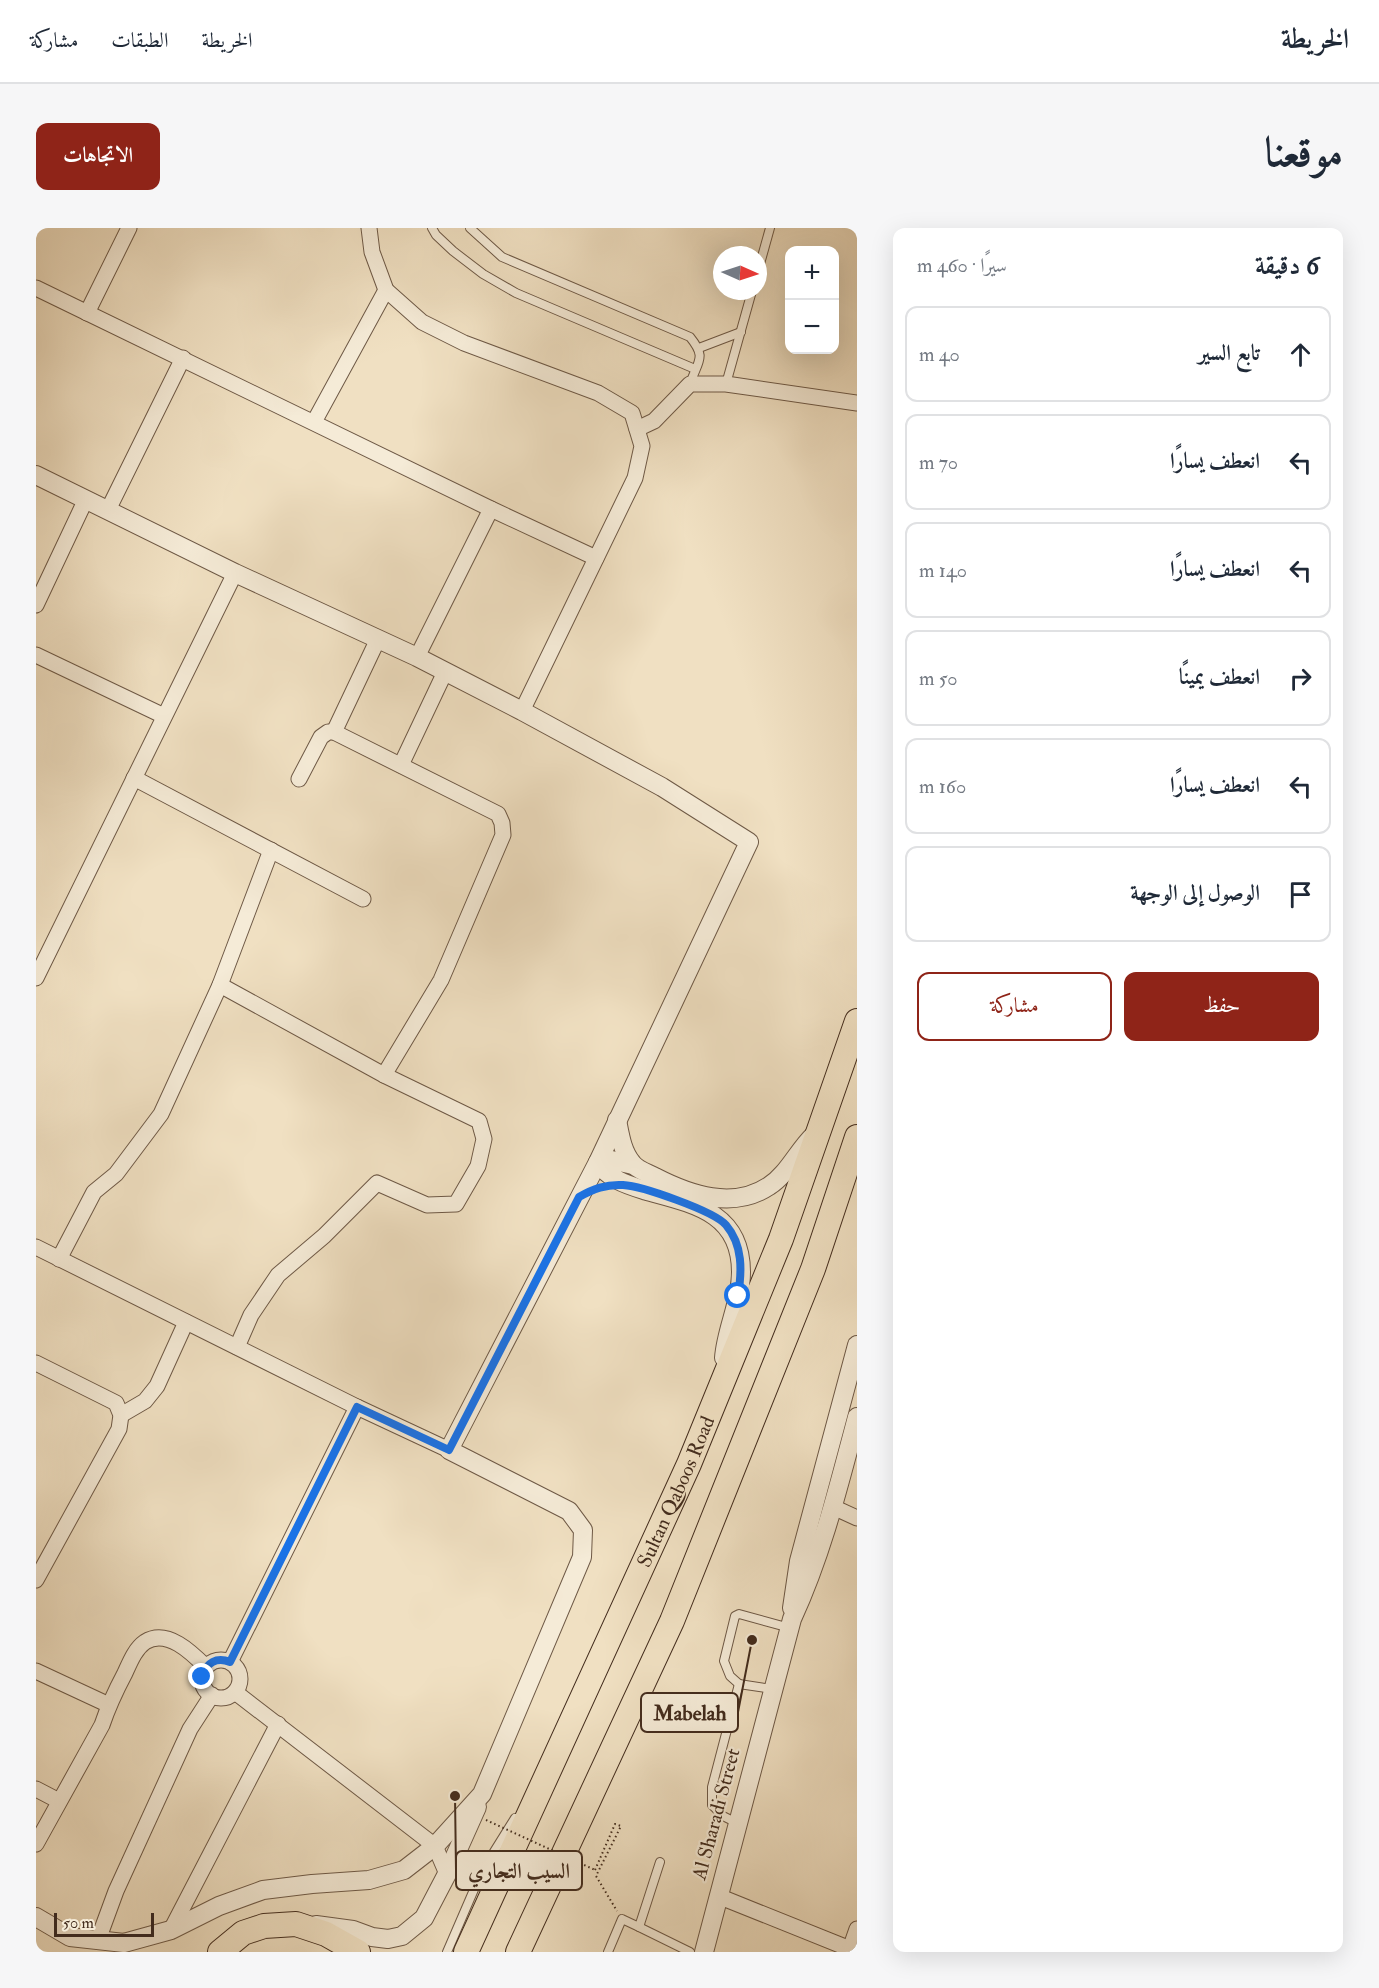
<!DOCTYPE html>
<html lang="ar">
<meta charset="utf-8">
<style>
:root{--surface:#fff;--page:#f6f6f7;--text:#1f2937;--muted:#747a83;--line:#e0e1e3;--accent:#8f2418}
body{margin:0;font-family:"IM FELL Double Pica",Amiri,serif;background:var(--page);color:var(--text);direction:rtl}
.controls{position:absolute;right:18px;top:18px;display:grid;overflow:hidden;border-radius:12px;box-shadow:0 6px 24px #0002}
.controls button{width:54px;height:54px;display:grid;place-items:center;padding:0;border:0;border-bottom:2px solid var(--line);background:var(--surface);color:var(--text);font:30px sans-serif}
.compass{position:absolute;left:677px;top:18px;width:54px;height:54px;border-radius:50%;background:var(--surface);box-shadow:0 6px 24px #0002;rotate:93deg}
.scale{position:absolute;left:18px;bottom:15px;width:100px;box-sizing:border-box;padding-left:6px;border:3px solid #432c1d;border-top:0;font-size:16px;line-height:21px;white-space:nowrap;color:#432c1d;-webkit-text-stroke:4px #f5ebd7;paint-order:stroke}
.stop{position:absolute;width:18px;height:18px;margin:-14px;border:4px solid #1a73e8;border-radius:50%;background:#fff}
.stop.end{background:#1a73e8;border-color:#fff;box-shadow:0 2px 6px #0008}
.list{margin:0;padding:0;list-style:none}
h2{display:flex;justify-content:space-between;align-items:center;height:78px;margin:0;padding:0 24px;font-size:26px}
h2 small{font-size:20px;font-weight:400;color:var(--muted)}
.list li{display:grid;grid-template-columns:39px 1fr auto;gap:18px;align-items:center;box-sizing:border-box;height:96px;margin:0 12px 12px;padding:0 12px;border:2px solid var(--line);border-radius:12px}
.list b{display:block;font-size:22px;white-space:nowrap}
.list em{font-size:20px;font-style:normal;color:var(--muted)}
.actions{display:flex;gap:12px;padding:18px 24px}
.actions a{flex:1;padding:14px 0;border:2px solid var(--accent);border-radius:12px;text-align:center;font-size:21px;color:var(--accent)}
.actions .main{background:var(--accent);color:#fff}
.icon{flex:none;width:33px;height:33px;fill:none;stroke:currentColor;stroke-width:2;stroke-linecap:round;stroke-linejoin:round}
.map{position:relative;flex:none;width:821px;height:1724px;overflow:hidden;direction:ltr;border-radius:12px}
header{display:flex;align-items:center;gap:36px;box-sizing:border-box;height:84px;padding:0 30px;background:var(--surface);border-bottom:2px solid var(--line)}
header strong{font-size:28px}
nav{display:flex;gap:33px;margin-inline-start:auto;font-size:21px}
.intro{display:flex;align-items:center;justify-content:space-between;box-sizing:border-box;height:144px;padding:0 36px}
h1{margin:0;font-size:42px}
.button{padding:15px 27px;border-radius:12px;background:var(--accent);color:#fff;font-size:21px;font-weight:700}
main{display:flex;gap:36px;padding:0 36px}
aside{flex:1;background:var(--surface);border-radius:12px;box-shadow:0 6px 24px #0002}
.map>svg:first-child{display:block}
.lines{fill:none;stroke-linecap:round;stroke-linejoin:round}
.service-casing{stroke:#6e5946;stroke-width:10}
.minor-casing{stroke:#6e5946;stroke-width:17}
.tertiary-casing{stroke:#6e5946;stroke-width:20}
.trunk-casing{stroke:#432c1d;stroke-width:26}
.path{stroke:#432c1d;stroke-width:2;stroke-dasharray:1.5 3;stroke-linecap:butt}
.service{stroke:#f5ebd7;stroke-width:8}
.minor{stroke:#f5ebd7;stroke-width:15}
.tertiary{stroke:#f5ebd7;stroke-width:18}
.trunk{stroke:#f0e0c2;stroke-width:24}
.path-bridge{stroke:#432c1d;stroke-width:2;stroke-dasharray:1.5 3;stroke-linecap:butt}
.route{stroke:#1a73e8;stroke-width:8}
.labels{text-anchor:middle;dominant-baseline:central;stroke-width:4.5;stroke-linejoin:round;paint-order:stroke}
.street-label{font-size:20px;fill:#432c1d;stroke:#f5ebd7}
.leader{fill:none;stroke:#432c1d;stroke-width:2}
.callout-dot{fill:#432c1d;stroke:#f5ebd7;stroke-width:2}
.callout{fill:#f5ebd7;stroke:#432c1d;stroke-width:2}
.callout-label{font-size:21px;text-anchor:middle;font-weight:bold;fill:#432c1d}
</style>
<header>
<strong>الخريطة</strong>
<nav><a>الخريطة</a><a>الطبقات</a><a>مشاركة</a></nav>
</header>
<div class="intro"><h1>موقعنا</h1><a class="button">الاتجاهات</a></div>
<main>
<aside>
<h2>6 دقيقة<small>سيرًا · 460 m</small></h2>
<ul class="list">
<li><svg class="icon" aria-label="ahead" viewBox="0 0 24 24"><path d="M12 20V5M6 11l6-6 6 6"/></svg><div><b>تابع السير</b></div><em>40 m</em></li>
<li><svg class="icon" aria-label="left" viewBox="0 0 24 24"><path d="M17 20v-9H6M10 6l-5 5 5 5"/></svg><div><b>انعطف يسارًا</b></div><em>70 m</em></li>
<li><svg class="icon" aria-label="left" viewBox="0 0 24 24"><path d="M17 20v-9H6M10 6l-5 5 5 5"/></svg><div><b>انعطف يسارًا</b></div><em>140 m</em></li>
<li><svg class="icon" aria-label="right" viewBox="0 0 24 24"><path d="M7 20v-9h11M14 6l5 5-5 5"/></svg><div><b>انعطف يمينًا</b></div><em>50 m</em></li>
<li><svg class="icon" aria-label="left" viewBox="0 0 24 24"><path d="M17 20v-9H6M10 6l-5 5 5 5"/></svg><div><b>انعطف يسارًا</b></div><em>160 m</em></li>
<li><svg class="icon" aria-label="arrive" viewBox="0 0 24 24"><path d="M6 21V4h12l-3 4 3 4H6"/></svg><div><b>الوصول إلى الوجهة</b></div></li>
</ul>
<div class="actions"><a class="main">حفظ</a><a>مشاركة</a></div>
</aside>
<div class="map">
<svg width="821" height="1724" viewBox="0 0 821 1724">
<rect width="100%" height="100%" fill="#f0e0c2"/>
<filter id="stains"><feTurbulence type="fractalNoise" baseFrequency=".00333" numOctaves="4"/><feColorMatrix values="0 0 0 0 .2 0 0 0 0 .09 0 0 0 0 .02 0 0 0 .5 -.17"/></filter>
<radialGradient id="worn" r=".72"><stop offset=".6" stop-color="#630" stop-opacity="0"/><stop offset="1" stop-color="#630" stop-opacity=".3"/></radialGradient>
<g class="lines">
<defs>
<g id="service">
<polyline points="396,0 400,7 417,23 447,46 480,65 659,141"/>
<path d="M434 0 466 29 654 109C671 130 662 132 654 156"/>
<polyline points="722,43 734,0"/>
<polyline points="663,120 705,104"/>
<polyline points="690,156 716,63"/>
<polyline points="703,1456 694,1448 688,1433 699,1388 703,1386 754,1400"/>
<polyline points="701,1595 687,1588 676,1577 676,1559 703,1456 736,1461"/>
<polyline points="603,1699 654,1724"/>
<polyline points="411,1724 446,1643 479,1590"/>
<polyline points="572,1724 586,1691 603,1699 624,1634"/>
</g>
<g id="minor">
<polyline points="333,0 336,24 350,62 386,94 428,115 562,165 596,185 606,218 599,250 486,483"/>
<polyline points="0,60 455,281 560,330"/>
<polyline points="51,85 93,0"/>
<polyline points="278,194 350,62"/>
<polyline points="601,201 618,193 654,156 690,156 821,175"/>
<polyline points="72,282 147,130"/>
<polyline points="0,377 50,271"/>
<polyline points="0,427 128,488"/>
<polyline points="381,429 455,281"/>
<polyline points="298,504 342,411"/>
<polyline points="365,537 409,444"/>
<polyline points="98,550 327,671"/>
<polyline points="263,551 285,509 292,504 298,504 462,586 466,595 467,607 405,752 348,847"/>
<polyline points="0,750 199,345"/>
<polyline points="184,757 348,847 443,893 448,911 442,938 420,976 391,977 341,955 288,1008 242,1047 215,1087 201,1119"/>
<polyline points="0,1019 321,1179 413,1222"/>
<polyline points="23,1031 58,964 80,946 125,886 184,757 235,622"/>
<polyline points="0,1135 80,1175 85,1187 83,1201 0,1352"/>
<polyline points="85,1187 109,1173 121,1158 150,1094"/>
<polyline points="797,1279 821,1290"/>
<circle cx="185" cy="1451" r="19"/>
<polyline points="194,1434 321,1179"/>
<polyline points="0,1443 73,1477"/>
<polyline points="199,1464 399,1618 411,1646"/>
<polyline points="0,1561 23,1573"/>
<path d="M0 1616 66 1497C72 1479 80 1462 89 1445 94 1434 99 1421 109 1414 131 1400 156 1425 170 1439"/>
<polyline points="682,1668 814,1721"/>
<polyline points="135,1702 242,1496"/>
<polyline points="62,1712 80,1663 154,1501 176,1467"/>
<polyline points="813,1724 821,1701"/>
</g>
<g id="tertiary">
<polyline points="0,247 199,345 381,429 486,483 626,559 713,614 562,934 413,1222 533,1283 547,1302 546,1329 446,1566 399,1618 368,1642 333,1652 276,1656 227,1662 183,1678 135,1702 88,1715 34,1709 0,1689"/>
<path d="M581 892C584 907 586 923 596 935 601 942 612 945 619 949 654 967 697 982 733 958 752 946 762 922 778 907"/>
<path d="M597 937 571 931 562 934C573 952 592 957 611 963 659 976 705 985 705 1044 705 1074 690 1101 688 1130"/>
<polyline points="756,1380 763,1333 821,1117"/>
<polyline points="280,1697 317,1702 336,1709 352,1711 366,1708 388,1690 411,1646 441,1579"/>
<path d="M668 1724 756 1391C786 1326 803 1257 821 1189"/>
</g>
<g id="trunk">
<polyline points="184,1724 207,1705 228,1698 260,1696 290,1706 322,1724"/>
<path id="s1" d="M430 1724 653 1236 745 1011 821 793"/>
<polyline points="482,1724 636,1393 777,1041 821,909"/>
</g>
</defs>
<use href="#service" class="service-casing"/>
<use href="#minor" class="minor-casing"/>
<use href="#tertiary" class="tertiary-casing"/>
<use href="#trunk" class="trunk-casing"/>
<polyline class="path" points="559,1642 579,1596 585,1598 560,1648 581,1683"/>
<use href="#service" class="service"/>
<use href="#minor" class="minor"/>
<use href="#tertiary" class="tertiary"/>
<use href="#trunk" class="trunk"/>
<polyline class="path-bridge" points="450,1592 559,1642"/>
</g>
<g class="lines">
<path class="route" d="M166 1449C170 1434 181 1429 194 1434L321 1179 413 1222 543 969C557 961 570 956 587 957 606 958 678 983 690 997 707 1017 706 1043 702 1068"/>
</g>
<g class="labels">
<g class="street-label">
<text stroke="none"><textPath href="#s1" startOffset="506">Sultan Qaboos Road</textPath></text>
<text transform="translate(680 1586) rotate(-75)">Al Sharadi Street</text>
</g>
</g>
<path class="leader" d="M716 1412L702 1484M419 1568L420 1642"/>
<g class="callout-dot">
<circle cx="716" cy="1412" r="6"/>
<circle cx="419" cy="1568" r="6"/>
</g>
<g class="callout">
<rect x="605" y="1465" width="97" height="39" rx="6"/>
<rect x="420" y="1623" width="126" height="39" rx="6"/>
</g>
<g class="callout-label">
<text x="654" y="1492">Mabelah</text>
<text x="483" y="1650">السيب التجاري</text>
</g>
<rect width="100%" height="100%" filter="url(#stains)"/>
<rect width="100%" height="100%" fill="url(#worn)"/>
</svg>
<div class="controls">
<button>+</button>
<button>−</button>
</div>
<svg class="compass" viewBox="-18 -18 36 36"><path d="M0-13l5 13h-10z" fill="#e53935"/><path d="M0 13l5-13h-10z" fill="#747a83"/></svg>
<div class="scale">50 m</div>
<div class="stop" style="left:702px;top:1068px"></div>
<div class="stop end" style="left:166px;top:1449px"></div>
</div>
</main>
